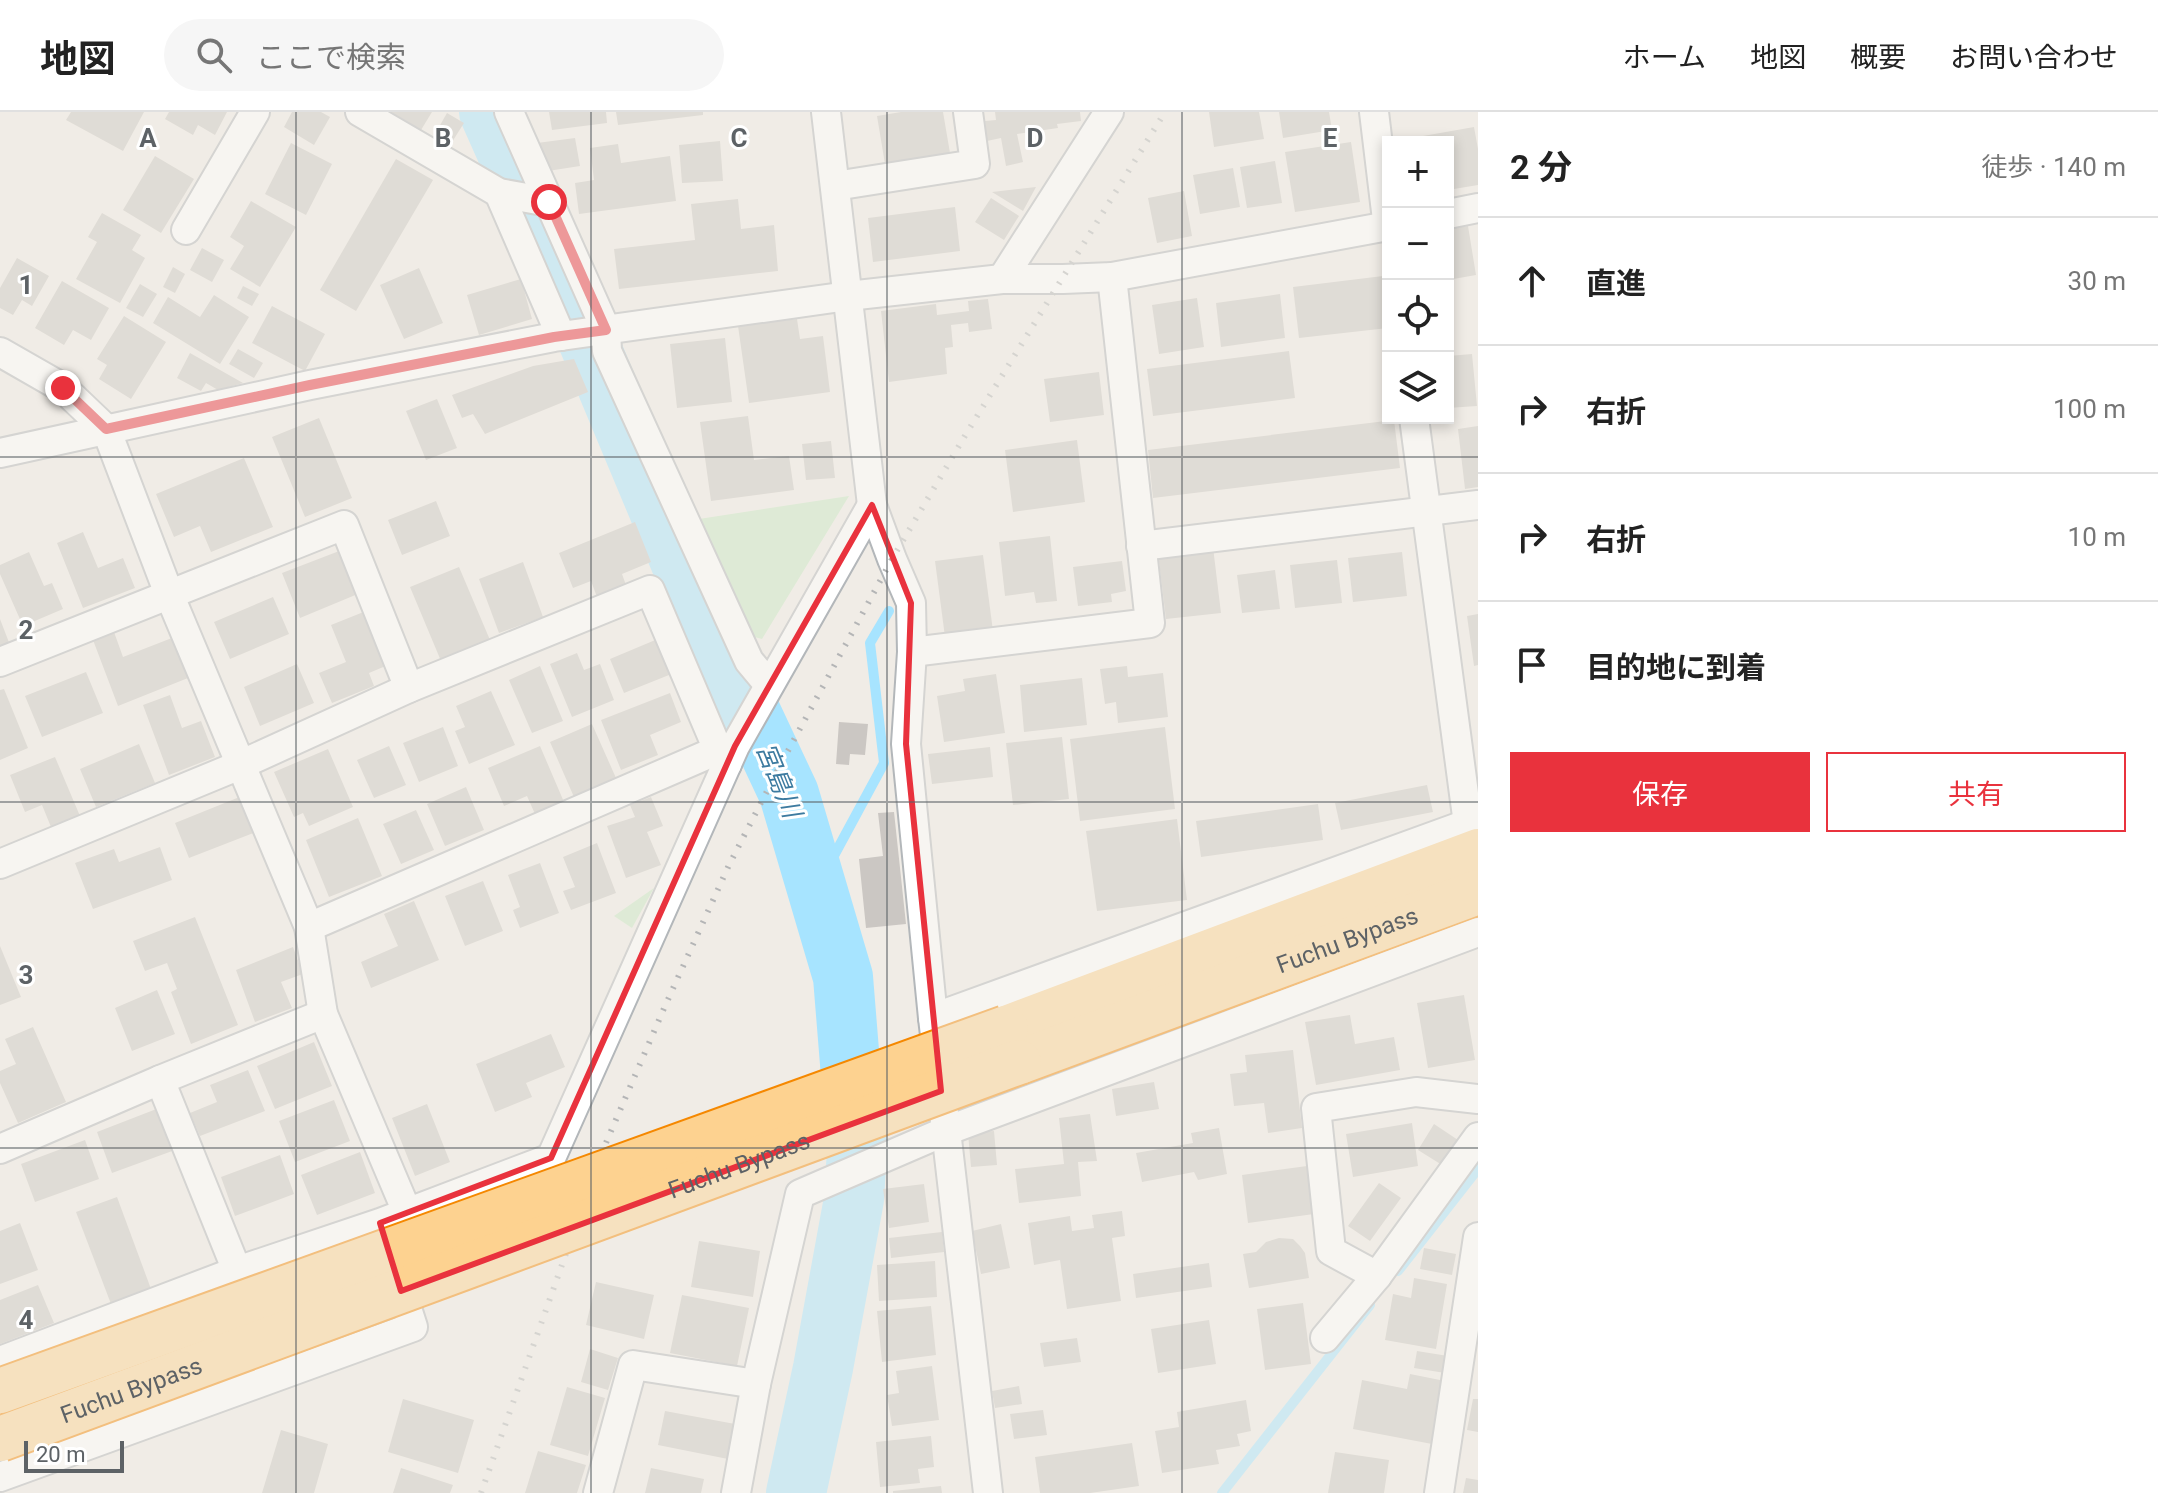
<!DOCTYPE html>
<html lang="ja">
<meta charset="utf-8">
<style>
:root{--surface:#fff;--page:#f6f6f6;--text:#222;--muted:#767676;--line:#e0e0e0;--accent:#e9323d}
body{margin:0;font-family:Roboto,"Noto Sans JP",sans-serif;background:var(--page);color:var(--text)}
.controls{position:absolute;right:24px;top:24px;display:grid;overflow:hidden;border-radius:0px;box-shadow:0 4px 12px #0003}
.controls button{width:72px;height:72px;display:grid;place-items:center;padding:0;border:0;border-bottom:2px solid var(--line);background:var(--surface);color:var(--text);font:40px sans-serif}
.scale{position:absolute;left:24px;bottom:20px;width:100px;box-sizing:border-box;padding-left:8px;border:4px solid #5d6266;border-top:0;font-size:22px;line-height:28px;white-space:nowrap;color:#5d6266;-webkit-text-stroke:6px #fff;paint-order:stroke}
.stop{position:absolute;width:24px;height:24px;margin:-18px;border:6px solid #e9323d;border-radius:50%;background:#fff}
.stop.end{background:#e9323d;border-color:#fff;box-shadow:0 2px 8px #0008}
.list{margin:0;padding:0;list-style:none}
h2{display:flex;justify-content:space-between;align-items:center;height:104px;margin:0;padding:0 32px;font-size:34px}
h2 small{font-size:26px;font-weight:400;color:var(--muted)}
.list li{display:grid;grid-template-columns:52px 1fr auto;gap:24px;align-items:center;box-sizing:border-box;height:128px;padding:0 32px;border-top:2px solid var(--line)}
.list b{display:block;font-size:30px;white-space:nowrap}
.list em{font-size:26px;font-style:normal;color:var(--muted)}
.actions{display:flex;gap:16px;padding:24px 32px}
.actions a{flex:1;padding:18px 0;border:2px solid var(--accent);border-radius:0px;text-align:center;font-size:28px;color:var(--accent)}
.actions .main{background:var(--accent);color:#fff}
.icon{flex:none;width:44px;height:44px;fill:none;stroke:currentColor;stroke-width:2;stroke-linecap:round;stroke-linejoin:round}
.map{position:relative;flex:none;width:1478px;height:1381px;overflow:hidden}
header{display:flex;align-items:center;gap:48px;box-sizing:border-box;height:112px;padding:0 40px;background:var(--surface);border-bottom:2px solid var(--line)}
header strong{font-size:38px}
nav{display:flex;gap:44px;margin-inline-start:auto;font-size:28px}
.search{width:560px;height:72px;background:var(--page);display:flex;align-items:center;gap:20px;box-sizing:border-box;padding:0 28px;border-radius:44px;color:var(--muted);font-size:30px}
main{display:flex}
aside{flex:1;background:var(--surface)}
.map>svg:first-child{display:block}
.green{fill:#c7e7c3}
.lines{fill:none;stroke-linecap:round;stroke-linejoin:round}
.stream{stroke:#a7e4ff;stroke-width:10}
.river{stroke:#a7e4ff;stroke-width:60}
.building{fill:#cbc7c3}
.street-casing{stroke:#b3b7ba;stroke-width:32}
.highway-casing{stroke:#f58801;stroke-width:48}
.street{stroke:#fff;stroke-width:28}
.highway{stroke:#fdd290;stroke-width:44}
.rail{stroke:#b4b5b6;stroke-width:6;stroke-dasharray:2 10;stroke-linecap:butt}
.highway-bridge-casing{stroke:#f58801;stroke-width:48;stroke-linecap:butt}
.highway-bridge{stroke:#fdd290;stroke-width:44}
.route{stroke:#e9323d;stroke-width:10}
.marked{fill:none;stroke:#e9323d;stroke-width:6;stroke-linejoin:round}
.grid{fill:none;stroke:#5d6266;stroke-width:2;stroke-opacity:0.55}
.labels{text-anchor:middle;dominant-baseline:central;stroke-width:6;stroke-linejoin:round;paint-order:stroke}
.street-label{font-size:24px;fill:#5d6266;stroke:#fff}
.water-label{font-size:26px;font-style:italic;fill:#3d7ba0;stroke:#fff}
.grid-label{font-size:26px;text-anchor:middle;font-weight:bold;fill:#5d6266;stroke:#fff;stroke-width:6;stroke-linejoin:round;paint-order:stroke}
</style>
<header>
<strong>地図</strong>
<div class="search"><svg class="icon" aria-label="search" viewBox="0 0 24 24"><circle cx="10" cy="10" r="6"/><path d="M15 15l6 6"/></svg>ここで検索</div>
<nav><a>ホーム</a><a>地図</a><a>概要</a><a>お問い合わせ</a></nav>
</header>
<main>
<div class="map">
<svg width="1478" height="1381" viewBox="0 0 1478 1381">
<rect width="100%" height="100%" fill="#f0ece6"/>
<g class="green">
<polygon points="849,384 762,527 743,522 699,407"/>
<polygon points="654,776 632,816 614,804"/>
</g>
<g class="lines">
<g class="stream">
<polyline points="817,775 884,651 870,531 889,499"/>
<polyline points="1398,1159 1478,1057"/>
<polyline points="1222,1381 1370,1193"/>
</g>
<polyline class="river" points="489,0 546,128 683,456 789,682 843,865 857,1038 854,1087 823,1256 796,1381"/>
</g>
<g class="building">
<polygon points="71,0 144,0 123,39 66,8"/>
<polygon points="169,0 227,0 215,23 198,13 193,23 165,7"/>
<polygon points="292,0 321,0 330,5 314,33 284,15"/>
<polygon points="391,0 432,0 421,18"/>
<polygon points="549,0 606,0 607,11 552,18"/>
<polygon points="616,0 703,0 703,3 618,13"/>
<polygon points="901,0 943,0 950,41 885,52 877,4"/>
<polygon points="995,0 1080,0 1081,9 1057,12 1058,16 1017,22 1023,50 1006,54 1001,26 987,29 985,9 996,8"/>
<polygon points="1209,0 1259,0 1264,27 1214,35"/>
<polygon points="1279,0 1329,0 1332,18 1283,26"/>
<polygon points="447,1 464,11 447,38 431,29"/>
<polygon points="1474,15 1478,37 1478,73 1448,78 1448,30 1424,30 1423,24"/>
<polygon points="575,26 580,54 548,59 537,31"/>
<polygon points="720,29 723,69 682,71 679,33"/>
<polygon points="1351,30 1360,90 1295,100 1285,40"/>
<polygon points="291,31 332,52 306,103 265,82"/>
<polygon points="618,32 621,51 670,44 676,89 579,102 575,71 594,68 590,36"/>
<polygon points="155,44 194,67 161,121 123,98"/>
<polygon points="396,47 433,68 356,199 320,178"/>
<polygon points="1275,49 1282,91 1247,96 1240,55"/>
<polygon points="1233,56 1240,95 1200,102 1193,63"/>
<polygon points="1036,75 1023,99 992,80"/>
<polygon points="1184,79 1192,124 1157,131 1148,86"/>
<polygon points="991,86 1019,104 1004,128 975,110"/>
<polygon points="738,87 741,117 774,113 778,159 619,177 614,137 695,128 691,92"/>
<polygon points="251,89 296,115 260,175 230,157 244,134 230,125"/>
<polygon points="955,95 960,139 873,150 868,106"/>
<polygon points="102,101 141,123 132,138 145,146 120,191 76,167 97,130 88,125"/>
<polygon points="1468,114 1476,163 1448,168 1448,117"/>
<polygon points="202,136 224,148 212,170 190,158"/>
<polygon points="17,146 49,164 32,194 22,188 13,203 0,196 0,176"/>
<polygon points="173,155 185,162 175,181 163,175"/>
<polygon points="419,156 443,211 404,227 380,173"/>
<polygon points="1383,164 1388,216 1299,226 1293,175"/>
<polygon points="521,167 532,207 479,223 467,183"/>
<polygon points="62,169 109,196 91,228 73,218 64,233 35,216"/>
<polygon points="140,172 157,182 143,205 126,196"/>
<polygon points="243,174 259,182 252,194 237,186"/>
<polygon points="1280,182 1285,226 1221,235 1216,191"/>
<polygon points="214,183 249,205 220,252 153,211 168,185 200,205"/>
<polygon points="1197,186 1204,235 1159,242 1152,193"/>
<polygon points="988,187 992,217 969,220 968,211 951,213 953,235 945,236 947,262 889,270 881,199 936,192 937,203 969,199 968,189"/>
<polygon points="272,194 325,222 305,259 252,231"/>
<polygon points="124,204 166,230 131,287 99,267 107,253 97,247"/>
<polygon points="797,207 800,227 823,224 830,280 749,291 738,214"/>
<polygon points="725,226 732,290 677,296 670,232"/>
<polygon points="238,237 263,251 254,266 229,252"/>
<polygon points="1289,239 1295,286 1153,304 1147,257"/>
<polygon points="190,241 243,271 218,278 206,271 201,279 177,266"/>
<polygon points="1472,242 1477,294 1448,296 1448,244"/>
<polygon points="574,247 588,280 485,322 473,302 462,306 452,283 533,254"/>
<polygon points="1099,260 1104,303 1050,310 1044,267"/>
<polygon points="437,287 457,336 426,348 406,299"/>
<polygon points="748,304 754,348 789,344 794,378 711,389 700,310"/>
<polygon points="319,306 352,386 305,405 272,325"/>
<polygon points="1394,308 1400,356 1153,386 1148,338"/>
<polygon points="1478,314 1478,375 1465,377 1458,317"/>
<polygon points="1077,328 1085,390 1013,400 1005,338"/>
<polygon points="831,329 835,366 806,368 802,332"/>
<polygon points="244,346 273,415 211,440 200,414 174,425 156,382"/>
<polygon points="436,389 450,424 402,443 388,408"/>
<polygon points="635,410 651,450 622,462 626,473 597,485 591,469 573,476 559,441"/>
<polygon points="83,420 98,456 123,446 135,476 83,496 57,431"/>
<polygon points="1050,424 1057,489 1036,491 1034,480 1005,484 999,430"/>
<polygon points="1213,435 1221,501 1166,507 1158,441"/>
<polygon points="347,436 365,479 300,506 282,461"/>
<polygon points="29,440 44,474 52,471 63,497 23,514 0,462 0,453"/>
<polygon points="1402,440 1407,484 1353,490 1348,446"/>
<polygon points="983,443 993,519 945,525 935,449"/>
<polygon points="1337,448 1342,491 1295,496 1290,453"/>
<polygon points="1122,449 1126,479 1111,482 1112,490 1078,494 1073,455"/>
<polygon points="523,450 543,505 499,521 479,467"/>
<polygon points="459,455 490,528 441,549 410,475"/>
<polygon points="1275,458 1280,497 1242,501 1237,463"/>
<polygon points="273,485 289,522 230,547 214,510"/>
<polygon points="366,499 388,553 369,561 374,574 332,591 319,561 346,550 331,513"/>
<polygon points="1478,502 1478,553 1474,554 1467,504"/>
<polygon points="0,507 10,533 0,537"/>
<polygon points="114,520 123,545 177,524 193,564 118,594 93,528"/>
<polygon points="660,526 674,561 624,581 610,547"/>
<polygon points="577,541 584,558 600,552 614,588 572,605 550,552"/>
<polygon points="297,552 314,591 260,614 244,575"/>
<polygon points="540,554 563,609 532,621 509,568"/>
<polygon points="1127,554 1128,565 1163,561 1168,605 1118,611 1116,590 1105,592 1100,557"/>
<polygon points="86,560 103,601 42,625 25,584"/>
<polygon points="996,562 1005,621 944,630 937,584 965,579 963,567"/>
<polygon points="1082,566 1087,613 1024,620 1020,573"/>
<polygon points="4,577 28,636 0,648 0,578"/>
<polygon points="491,579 515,633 469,652 455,619 465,615 456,594"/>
<polygon points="670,581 681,610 650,623 658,643 621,658 601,608"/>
<polygon points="170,583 182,616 201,609 215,645 169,663 143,593"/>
<polygon points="839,610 868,612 865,643 850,642 849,653 836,652"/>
<polygon points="592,612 616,666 574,685 550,630"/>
<polygon points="443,615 458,654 419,670 403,631"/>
<polygon points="1165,615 1175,697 1080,709 1070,627"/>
<polygon points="1062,625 1069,687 1013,693 1006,631"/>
<polygon points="139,632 155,671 96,695 80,657"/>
<polygon points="389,634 406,673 374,686 357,648"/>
<polygon points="540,634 564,690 535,702 527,684 504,694 488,656"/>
<polygon points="990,635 993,665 932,672 928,642"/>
<polygon points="328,637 353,695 309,714 303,701 294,705 274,660"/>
<polygon points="55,645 80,704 51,715 42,693 25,700 10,663"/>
<polygon points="1427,673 1433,700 1341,718 1335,691"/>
<polygon points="466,675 484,718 445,734 427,692"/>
<polygon points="242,684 256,720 189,746 175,711"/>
<polygon points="651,685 663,714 647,720 661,753 626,766 607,714 635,705 630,693"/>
<polygon points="1318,692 1323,728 1201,745 1196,709"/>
<polygon points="416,698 434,738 401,752 383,712"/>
<polygon points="894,700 906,812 866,816 859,747 883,744 878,701"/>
<polygon points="358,706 382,764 329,785 306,728"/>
<polygon points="1177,707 1187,788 1097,799 1086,719"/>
<polygon points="597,731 616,781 571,798 563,779 575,775 563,745"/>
<polygon points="160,735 172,768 93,797 75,751 114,737 119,750"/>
<polygon points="540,751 559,801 520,816 513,798 520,795 508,763"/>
<polygon points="483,769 503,819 465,834 445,784"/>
<polygon points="414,789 439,848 371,876 361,850 398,834 384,802"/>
<polygon points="195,805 238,913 191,932 171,880 177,877 167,851 145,859 133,829"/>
<polygon points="0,834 21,885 0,893"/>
<polygon points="293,835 303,862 281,870 292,896 255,910 236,858"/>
<polygon points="157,878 175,922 132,939 115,896"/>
<polygon points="1464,883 1475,948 1428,956 1417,891"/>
<polygon points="1350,903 1355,932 1394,925 1400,958 1316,973 1305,910"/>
<polygon points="33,915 66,990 18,1011 0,971 0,959 16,952 5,927"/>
<polygon points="551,922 565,955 526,971 532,985 495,1000 476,952"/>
<polygon points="314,930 332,974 275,997 257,954"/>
<polygon points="1293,938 1302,1016 1268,1021 1264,991 1234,994 1230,962 1247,960 1245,943"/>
<polygon points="248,958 265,999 200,1024 190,1001 217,990 210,973"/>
<polygon points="1154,970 1159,997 1116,1004 1112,977"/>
<polygon points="334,988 350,1029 295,1050 279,1009"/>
<polygon points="427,992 450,1050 415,1064 392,1006"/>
<polygon points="159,996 175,1038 112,1061 97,1020"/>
<polygon points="1090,1002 1097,1049 1078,1050 1081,1084 1019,1091 1015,1057 1064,1052 1059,1006"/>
<polygon points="1412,1011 1418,1054 1353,1065 1346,1022"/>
<polygon points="1434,1012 1458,1028 1442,1053 1418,1038"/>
<polygon points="1219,1016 1227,1062 1198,1068 1194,1060 1142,1070 1136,1041 1193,1031 1191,1021"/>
<polygon points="994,1019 997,1053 971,1055 968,1021"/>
<polygon points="85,1028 99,1067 35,1090 21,1052"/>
<polygon points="360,1040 375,1081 317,1103 301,1063"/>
<polygon points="280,1043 294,1082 235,1104 221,1065"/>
<polygon points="1307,1054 1314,1102 1248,1111 1242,1063"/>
<polygon points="1379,1071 1401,1086 1370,1129 1348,1114"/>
<polygon points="924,1072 929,1110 889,1116 883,1077"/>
<polygon points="117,1085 151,1177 111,1192 76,1100"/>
<polygon points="1122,1099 1125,1124 1112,1126 1121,1189 1067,1197 1060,1148 1034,1153 1028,1111 1070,1104 1072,1119 1094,1116 1092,1103"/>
<polygon points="20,1111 38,1158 0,1172 0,1119"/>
<polygon points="1001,1112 1010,1156 981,1162 972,1119"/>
<polygon points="942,1120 944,1140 891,1146 889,1126"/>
<polygon points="1279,1126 1293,1127 1300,1134 1305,1141 1309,1166 1249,1176 1243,1142 1256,1140 1266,1130"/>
<polygon points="699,1129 760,1139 753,1185 691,1175"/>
<polygon points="1424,1136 1456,1142 1452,1163 1420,1157"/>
<polygon points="935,1149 937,1185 879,1189 877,1153"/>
<polygon points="1209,1151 1212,1175 1136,1186 1133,1162"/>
<polygon points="1414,1166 1447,1172 1436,1237 1385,1228 1393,1182 1411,1186"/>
<polygon points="596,1170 654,1183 644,1227 586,1213"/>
<polygon points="38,1173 54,1211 0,1232 0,1188"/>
<polygon points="682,1183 749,1196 737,1254 670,1241"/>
<polygon points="1303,1191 1311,1252 1265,1258 1257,1197"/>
<polygon points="931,1194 936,1243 882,1250 877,1199"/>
<polygon points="1209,1208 1216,1252 1158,1261 1151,1217"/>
<polygon points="1077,1226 1081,1250 1044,1255 1040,1231"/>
<polygon points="590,1237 618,1246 608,1278 581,1270"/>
<polygon points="1417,1239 1448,1244 1445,1261 1414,1256"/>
<polygon points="932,1254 939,1308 892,1314 887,1283 899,1281 896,1259"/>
<polygon points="1410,1262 1445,1269 1432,1332 1353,1317 1362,1268 1407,1277"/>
<polygon points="1019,1274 1022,1292 995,1296 992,1279"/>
<polygon points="567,1275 605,1286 588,1344 550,1333"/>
<polygon points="403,1287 474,1308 458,1361 388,1340"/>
<polygon points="1473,1287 1478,1287 1478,1320 1467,1318"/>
<polygon points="1246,1288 1251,1319 1237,1322 1240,1334 1216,1338 1219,1352 1162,1361 1155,1319 1179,1315 1177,1300"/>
<polygon points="1043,1298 1047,1323 1014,1327 1010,1302"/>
<polygon points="665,1299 735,1312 728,1347 658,1333"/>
<polygon points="281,1318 328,1332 314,1381 262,1381"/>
<polygon points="931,1324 934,1355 918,1357 920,1371 880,1375 876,1330"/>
<polygon points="1132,1331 1139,1374 1090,1381 1040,1381 1035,1345"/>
<polygon points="538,1339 586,1353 577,1381 525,1381"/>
<polygon points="1335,1340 1389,1348 1384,1381 1328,1381"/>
<polygon points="401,1356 453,1373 450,1381 393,1381"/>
<polygon points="651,1356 704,1367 701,1381 645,1381"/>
<polygon points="1466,1366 1478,1368 1478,1381 1463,1381"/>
<polygon points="941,1374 942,1381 893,1381 893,1379"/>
</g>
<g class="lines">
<defs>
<g id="street">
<polyline points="360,0 499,81 549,90"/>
<polyline points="509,0 606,218 607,239 749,549 769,573"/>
<polyline points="826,0 872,393 892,447 911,491 912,540 906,632 933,906 988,1381"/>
<polyline points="1374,0 1388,116"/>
<polyline points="835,74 975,52 968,0"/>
<polyline points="499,81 561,224"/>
<polyline points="1448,102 1478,96"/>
<polyline points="186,118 255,0"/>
<polyline points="1002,167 1109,0"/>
<polyline points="0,240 63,276 106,317 169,482 309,815 323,902 407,1100"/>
<polyline points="1414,306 1468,712"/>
<polyline points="0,341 310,273 554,225 848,184 1002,167 1063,167 1112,165 1388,114"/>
<polyline points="1141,434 1478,393"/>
<polyline points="912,540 1150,511 1112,165"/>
<polyline points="0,550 344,413 409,576"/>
<polyline points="0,752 240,653 409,576 650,478 718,638 727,652"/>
<polyline points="309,815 718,638"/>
<polyline points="933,906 1478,708"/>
<polyline points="160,968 237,1159"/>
<polyline points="0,1037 160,968 323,902"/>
<polyline points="1377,1164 1331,1139 1316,996 1416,980 1478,987"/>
<polyline points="1325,1226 1377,1164 1478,1025"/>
<polyline points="0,1249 237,1159 380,1111 551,1046 735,634 872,393"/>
<polyline points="0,1365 413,1215 397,1165"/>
<polyline points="598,1381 633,1253 756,1272"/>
<polyline points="736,1381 756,1272 800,1082 946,1019 1478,820"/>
<polyline points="1439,1381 1478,1125"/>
</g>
<g id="highway">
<polyline points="1006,916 1478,739"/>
<path id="s1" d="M1019 950 1478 780"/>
</g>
</defs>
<use href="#street" class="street-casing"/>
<use href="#highway" class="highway-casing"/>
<use href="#street" class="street"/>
<use href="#highway" class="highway"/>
<polyline class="rail" points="481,1381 602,1040 665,894 729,753 783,648 892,447 966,322 1165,0"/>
<defs>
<g id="highway-bridge">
<polyline points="0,1279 1006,916"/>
<path id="s2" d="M0 1327 1019 950"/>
</g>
</defs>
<use href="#highway-bridge" class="highway-bridge-casing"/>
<use href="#highway-bridge" class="highway-bridge"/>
</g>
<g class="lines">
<polyline class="route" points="63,276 106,317 310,273 554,225 606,218 549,90"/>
</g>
<path d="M0 0H1478V1381H0ZM872 393 911 491 906 632 941 979 401 1179 380 1111 551 1046 735 634Z" fill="#f0ece6" fill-opacity=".55" fill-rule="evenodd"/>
<path class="marked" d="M872 393 911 491 906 632 941 979 401 1179 380 1111 551 1046 735 634Z"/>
<path class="grid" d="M296 0V1381M591 0V1381M887 0V1381M1182 0V1381M0 345H1478M0 690H1478M0 1036H1478"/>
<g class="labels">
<g class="street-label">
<text stroke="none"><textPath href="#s1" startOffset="350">Fuchu Bypass</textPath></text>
<text stroke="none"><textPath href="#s2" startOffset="788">Fuchu Bypass</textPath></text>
<text stroke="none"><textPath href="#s2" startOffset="140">Fuchu Bypass</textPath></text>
</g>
<g class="water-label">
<text transform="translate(779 668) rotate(68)">宮島川</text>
</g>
</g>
<g class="grid-label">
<text x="148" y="35">A</text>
<text x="443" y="35">B</text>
<text x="739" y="35">C</text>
<text x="1035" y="35">D</text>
<text x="1330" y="35">E</text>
<text x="26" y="182">1</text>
<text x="26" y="527">2</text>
<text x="26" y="872">3</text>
<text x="26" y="1217">4</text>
</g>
</svg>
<div class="controls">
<button>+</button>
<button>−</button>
<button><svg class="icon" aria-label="locate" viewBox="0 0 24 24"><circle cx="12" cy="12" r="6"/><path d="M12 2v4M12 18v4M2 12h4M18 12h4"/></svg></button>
<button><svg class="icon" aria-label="layers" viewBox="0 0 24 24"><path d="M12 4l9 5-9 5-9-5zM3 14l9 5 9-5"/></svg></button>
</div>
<div class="scale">20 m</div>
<div class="stop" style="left:549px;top:90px"></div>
<div class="stop end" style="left:63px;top:276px"></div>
</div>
<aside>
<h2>2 分<small>徒歩 · 140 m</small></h2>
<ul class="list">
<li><svg class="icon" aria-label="ahead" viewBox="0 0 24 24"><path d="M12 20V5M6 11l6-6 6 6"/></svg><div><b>直進</b></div><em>30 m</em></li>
<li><svg class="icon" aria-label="right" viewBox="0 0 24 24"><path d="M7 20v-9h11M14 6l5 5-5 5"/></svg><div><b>右折</b></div><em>100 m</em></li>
<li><svg class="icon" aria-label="right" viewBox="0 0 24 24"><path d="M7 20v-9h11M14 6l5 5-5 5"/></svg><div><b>右折</b></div><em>10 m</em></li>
<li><svg class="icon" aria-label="arrive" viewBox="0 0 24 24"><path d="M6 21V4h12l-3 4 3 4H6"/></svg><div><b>目的地に到着</b></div></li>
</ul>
<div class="actions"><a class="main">保存</a><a>共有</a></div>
</aside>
</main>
